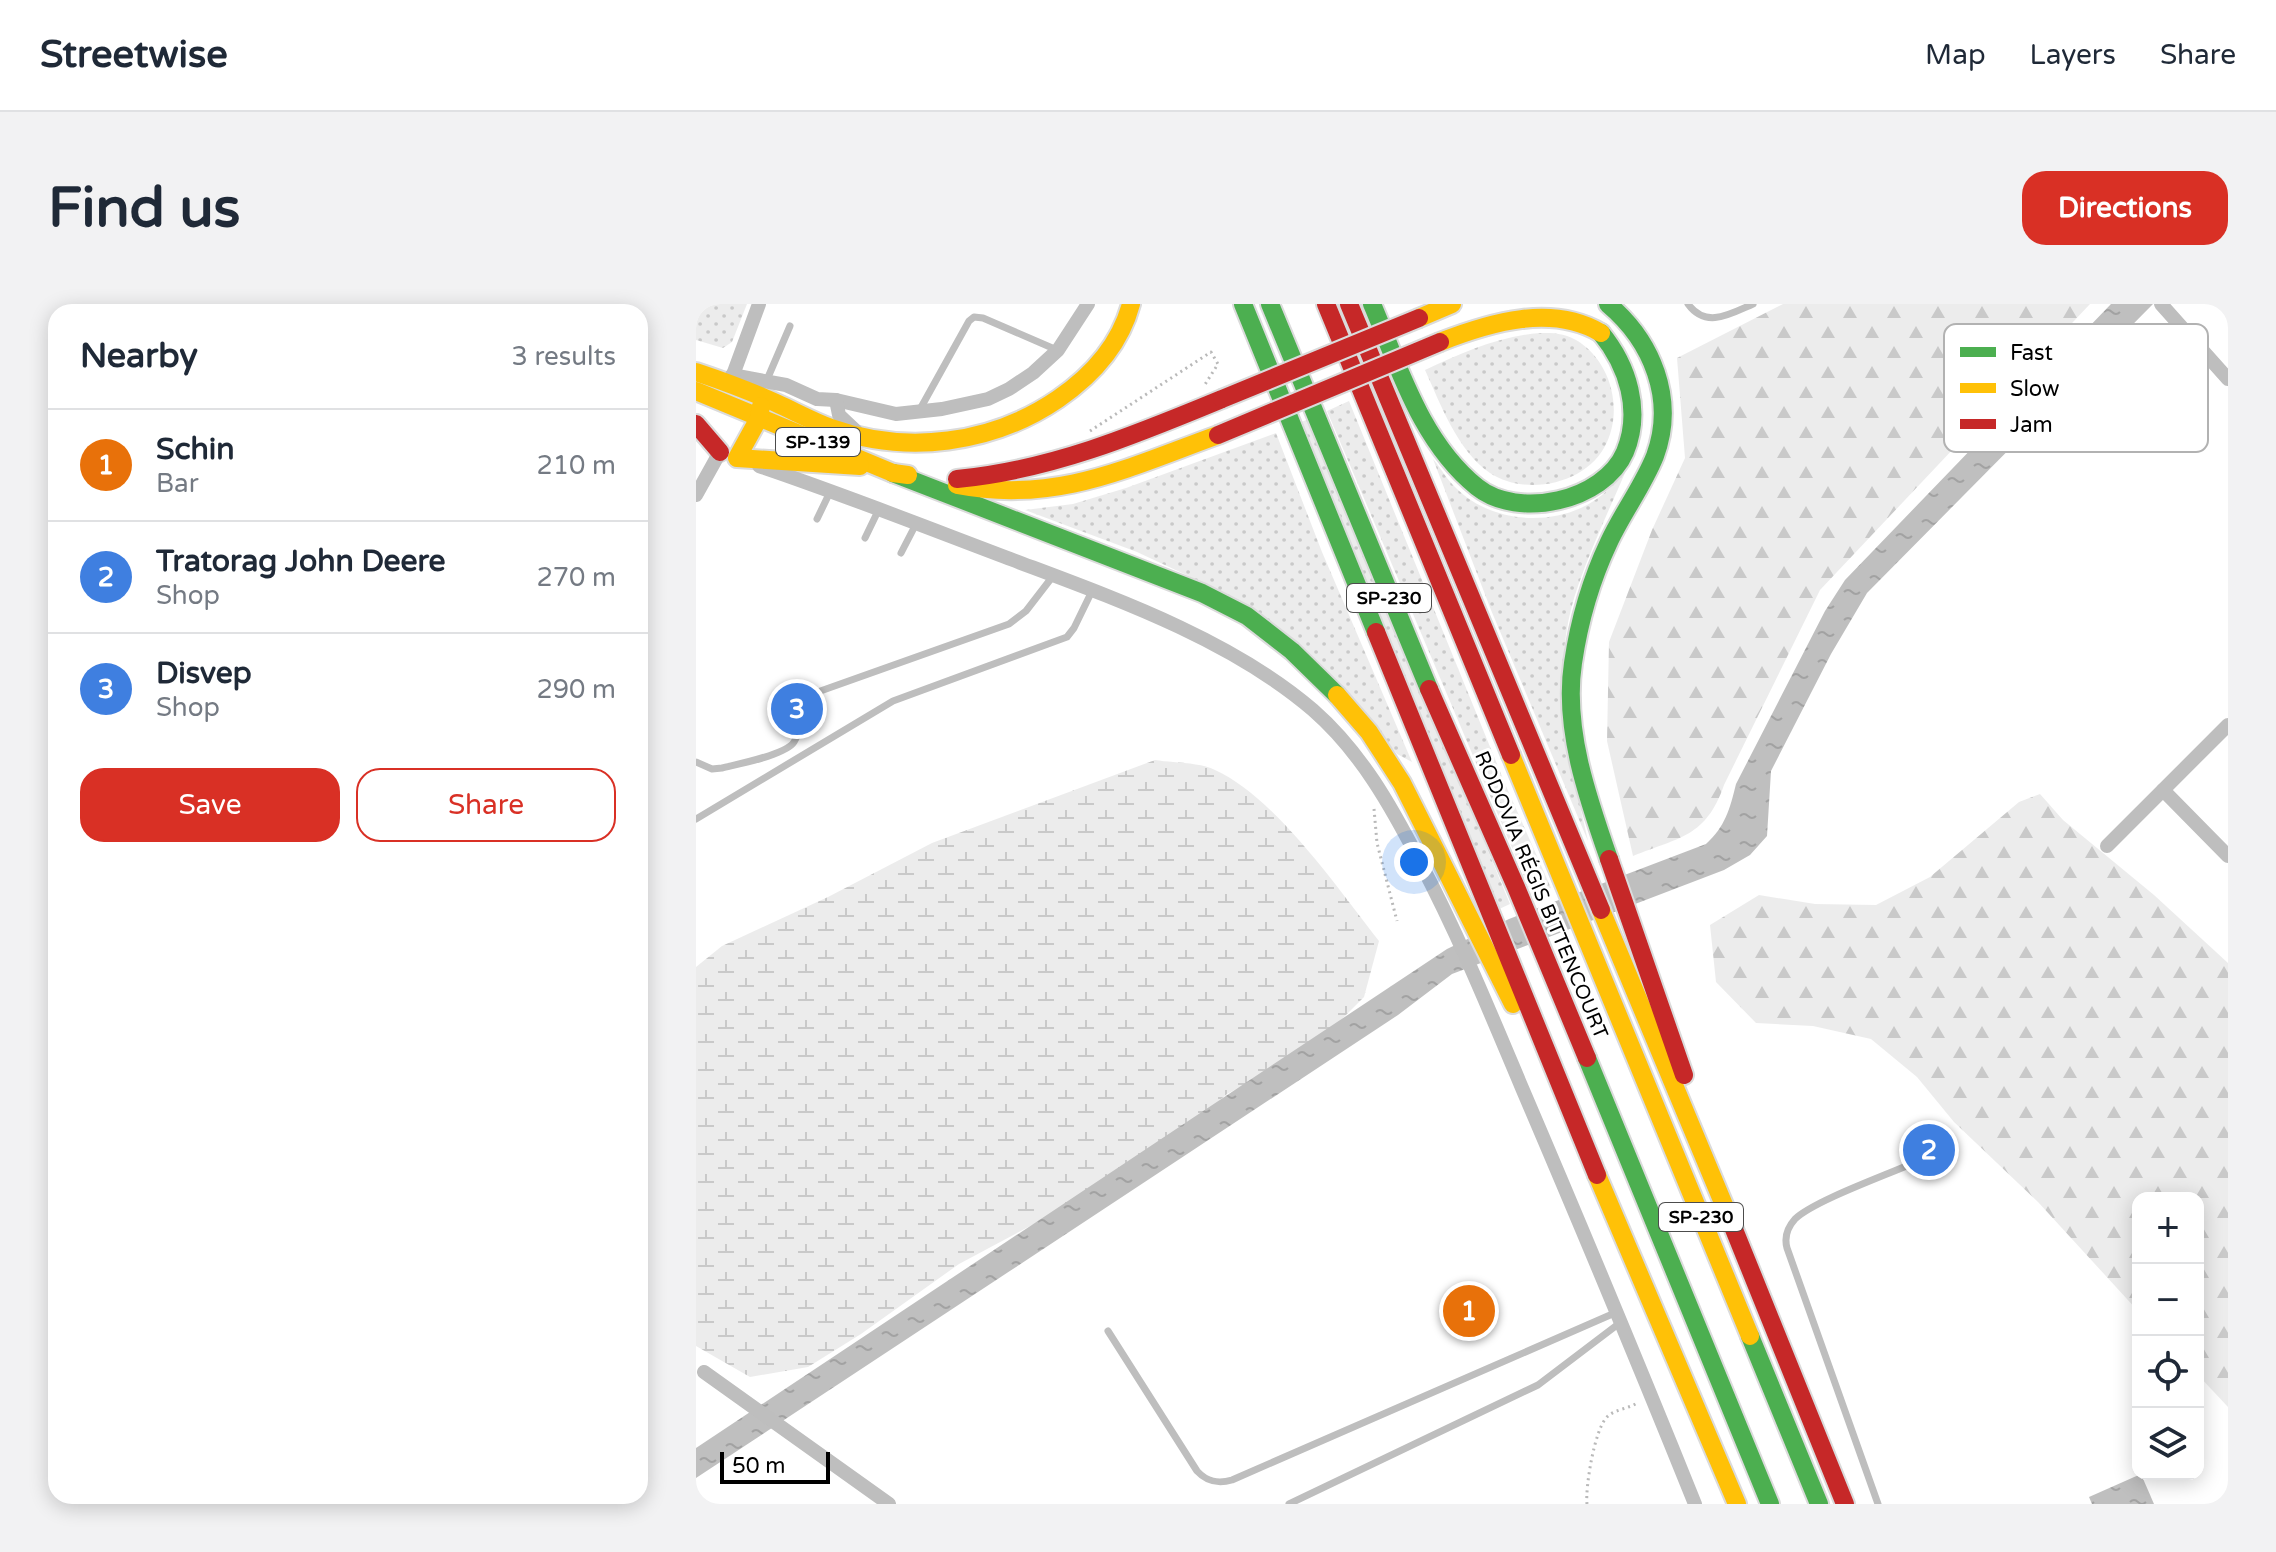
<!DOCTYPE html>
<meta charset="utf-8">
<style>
:root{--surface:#fff;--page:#f2f2f3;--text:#1f2937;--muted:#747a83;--line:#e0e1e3;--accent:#d93025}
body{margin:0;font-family:"Varela Round",sans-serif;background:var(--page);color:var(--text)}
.controls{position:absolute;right:24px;bottom:24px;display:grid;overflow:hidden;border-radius:16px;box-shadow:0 4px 20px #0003}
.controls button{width:72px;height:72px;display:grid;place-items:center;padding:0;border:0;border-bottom:2px solid var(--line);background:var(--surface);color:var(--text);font:40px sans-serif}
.scale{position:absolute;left:24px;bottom:20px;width:110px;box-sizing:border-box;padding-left:8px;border:4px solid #000;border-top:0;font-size:22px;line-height:28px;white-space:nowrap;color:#000;-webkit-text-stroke:6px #fff;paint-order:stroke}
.you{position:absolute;left:718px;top:558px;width:28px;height:28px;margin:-20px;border:6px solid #fff;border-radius:50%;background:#1a73e8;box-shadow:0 0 0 12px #1a73e833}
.badge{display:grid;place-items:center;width:52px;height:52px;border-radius:50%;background:var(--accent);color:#fff;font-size:26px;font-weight:700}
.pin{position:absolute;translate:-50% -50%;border:4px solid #fff;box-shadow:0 2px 8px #0006}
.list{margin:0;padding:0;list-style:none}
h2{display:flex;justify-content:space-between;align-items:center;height:104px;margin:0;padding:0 32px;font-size:34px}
h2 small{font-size:26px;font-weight:400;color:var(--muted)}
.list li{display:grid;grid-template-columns:52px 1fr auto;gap:24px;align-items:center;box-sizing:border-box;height:112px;padding:0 32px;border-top:2px solid var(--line)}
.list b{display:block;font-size:30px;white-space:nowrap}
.list p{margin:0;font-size:26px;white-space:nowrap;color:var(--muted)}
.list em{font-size:26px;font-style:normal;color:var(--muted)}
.actions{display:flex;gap:16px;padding:24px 32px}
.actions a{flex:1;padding:18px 0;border:2px solid var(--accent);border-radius:24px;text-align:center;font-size:28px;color:var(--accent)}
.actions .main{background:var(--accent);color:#fff}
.icon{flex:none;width:44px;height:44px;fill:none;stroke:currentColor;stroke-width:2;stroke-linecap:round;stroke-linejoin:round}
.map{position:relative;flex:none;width:1532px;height:1200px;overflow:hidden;border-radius:24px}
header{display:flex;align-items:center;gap:48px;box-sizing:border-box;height:112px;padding:0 40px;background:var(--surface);border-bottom:2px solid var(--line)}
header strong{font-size:38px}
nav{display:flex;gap:44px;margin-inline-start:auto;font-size:28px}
.intro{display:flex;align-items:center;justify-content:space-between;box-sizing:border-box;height:192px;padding:0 48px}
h1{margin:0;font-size:56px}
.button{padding:20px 36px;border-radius:24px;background:var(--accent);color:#fff;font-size:28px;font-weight:700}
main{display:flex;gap:48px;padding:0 48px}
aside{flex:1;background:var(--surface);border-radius:24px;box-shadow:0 4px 20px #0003}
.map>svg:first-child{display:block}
.grass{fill:url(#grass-dots)}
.forest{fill:url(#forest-firs)}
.wetland{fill:url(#wetland-marsh)}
.water{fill:url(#water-ripples)}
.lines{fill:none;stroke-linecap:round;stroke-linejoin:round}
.fast-casing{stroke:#dbdbdb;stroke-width:22}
.slow-casing{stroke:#dbdbdb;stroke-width:22}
.jam-casing{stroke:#dbdbdb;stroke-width:22}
.path{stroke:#b9b9b9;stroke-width:3;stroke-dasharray:2 4;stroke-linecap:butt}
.lane{stroke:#bebebe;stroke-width:7}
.street{stroke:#bebebe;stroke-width:14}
.fast{stroke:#4caf50;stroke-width:18}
.slow{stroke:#ffc107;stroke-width:18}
.jam{stroke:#c62828;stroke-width:18}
.jam-bridge-casing{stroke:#dbdbdb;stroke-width:22;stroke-linecap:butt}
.jam-bridge{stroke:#c62828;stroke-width:18}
.labels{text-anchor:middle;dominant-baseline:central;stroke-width:6;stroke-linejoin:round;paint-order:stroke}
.shield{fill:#fff;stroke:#4c4c4c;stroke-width:2}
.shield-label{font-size:18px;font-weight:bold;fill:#000}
.street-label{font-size:20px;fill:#000;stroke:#fff}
.key{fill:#fff;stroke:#b2b2b2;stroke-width:2}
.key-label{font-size:22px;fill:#000}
</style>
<header>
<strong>Streetwise</strong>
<nav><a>Map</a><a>Layers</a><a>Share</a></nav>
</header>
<div class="intro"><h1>Find us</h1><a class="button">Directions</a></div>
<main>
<aside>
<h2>Nearby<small>3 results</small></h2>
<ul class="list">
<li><span class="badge" style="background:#e8710a">1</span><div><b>Schin</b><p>Bar</p></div><em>210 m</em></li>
<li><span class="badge" style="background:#3f7fe0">2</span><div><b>Tratorag John Deere</b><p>Shop</p></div><em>270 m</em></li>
<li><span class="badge" style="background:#3f7fe0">3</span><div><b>Disvep</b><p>Shop</p></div><em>290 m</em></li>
</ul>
<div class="actions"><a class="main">Save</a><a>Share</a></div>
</aside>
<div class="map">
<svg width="1532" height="1200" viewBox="0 0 1532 1200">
<defs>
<pattern id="grass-dots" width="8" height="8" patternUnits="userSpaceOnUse" patternTransform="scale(2)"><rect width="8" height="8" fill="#ececec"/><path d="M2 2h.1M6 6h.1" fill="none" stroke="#c9c9c9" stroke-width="1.8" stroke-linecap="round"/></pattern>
<pattern id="forest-firs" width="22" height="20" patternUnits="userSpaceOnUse" patternTransform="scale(2)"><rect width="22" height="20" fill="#ececec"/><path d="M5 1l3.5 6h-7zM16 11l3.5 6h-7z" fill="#c9c9c9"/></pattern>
<pattern id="wetland-marsh" width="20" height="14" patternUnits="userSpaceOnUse" patternTransform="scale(2)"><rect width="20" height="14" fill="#ececec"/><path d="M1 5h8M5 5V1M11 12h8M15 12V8" fill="none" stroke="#c9c9c9"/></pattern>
<pattern id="water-ripples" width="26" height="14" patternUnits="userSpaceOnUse" patternTransform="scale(2)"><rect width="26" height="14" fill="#bfbfbf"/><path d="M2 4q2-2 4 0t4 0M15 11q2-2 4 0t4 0" fill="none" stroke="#a2a2a2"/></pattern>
</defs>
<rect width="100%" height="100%" fill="#fff"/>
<g class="grass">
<polygon points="0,0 51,0 36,38 27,44 0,36"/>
<path d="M844 29C857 29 868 29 880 36 914 56 927 103 911 138 893 180 830 193 794 169 761 146 745 101 729 66 766 49 803 32 844 29Z"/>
<polygon points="653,97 810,482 855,584 836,591 631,107"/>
<polygon points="613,115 814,600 801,606 600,120"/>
<polygon points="580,129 626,248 716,458 701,450 646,381 531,290 441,248 329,206 377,200 430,184"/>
<path d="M737 155C745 164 751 176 760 184 796 220 861 224 902 194 912 187 920 177 929 169 913 206 895 244 882 282 852 367 873 453 892 537L795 306Z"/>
</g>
<g class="forest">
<path d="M1087 0H1394L1124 286 1028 481C1010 533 984 533 937 552L911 437 913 338 956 226 989 154 981 54Z"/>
<polygon points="1344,490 1367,516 1458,591 1532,659 1532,1103 1502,1071 1502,894 1442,894 1442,1007 1342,898 1258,818 1221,773 1175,735 1117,722 1060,719 1020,678 1014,621 1063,591 1119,600 1180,601 1234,573 1323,498"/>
</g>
<path class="wetland" d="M459 456C477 459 503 458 519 466 579 493 642 585 683 637L668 693 628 733 581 763 531 790 486 828 338 920 263 960 165 1030 112 1063 54 1073 0 1042V663L26 642 132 593 236 539Z"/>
<g class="water">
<path d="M1415 0H1457L1171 289 1135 350 1075 467 1071 532 1054 551 1028 566 756 670 702 711 0 1174V1144L751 645 813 615 1010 540C1029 523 1034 505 1040 480L1129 307 1149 276Z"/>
<polygon points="1445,1170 1458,1200 1396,1200 1393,1193"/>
</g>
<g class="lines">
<defs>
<g id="fast">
<polyline points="547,0 680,328"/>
<polyline points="574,0 733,385"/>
<path d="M676 0C703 63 725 138 781 183 822 216 908 197 929 148 946 107 932 62 905 29"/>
<path d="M912 0C956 37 980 95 959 152 947 182 927 208 913 238 895 276 883 318 877 359 867 424 892 495 913 555"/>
<polyline points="197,169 506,289 551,312 596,347 641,391"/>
<polyline points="891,754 1074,1200"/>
<polyline points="1054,1032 1123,1200"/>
</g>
<g id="slow">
<polyline points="723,14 756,0"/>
<path d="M744 38C795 18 856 0 905 29"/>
<path d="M0 68C27 77 54 87 80 99 98 107 116 117 135 124 211 151 296 140 362 95 397 71 424 41 435 0"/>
<polyline points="0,87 197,169 212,171"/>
<polyline points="65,102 63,114 41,154 164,162"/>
<path d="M261 181C360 200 431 164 522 131"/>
<polyline points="641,391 673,428 706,479 817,700"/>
<polyline points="815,451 1054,1032"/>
<polyline points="905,606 1033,913"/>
<polyline points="901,871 1041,1200"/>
</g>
<g id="jam">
<polyline points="630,0 815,451"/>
<polyline points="653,0 905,606"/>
<polyline points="0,120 24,148"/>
<path d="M261 175C355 166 439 131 526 95"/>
<polyline points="680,328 901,871"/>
<polyline points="733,385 820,583 891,754"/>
<polyline points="913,555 988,771"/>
<polyline points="1033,913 1149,1200"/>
</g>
</defs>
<use href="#fast" class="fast-casing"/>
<use href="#slow" class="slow-casing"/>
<use href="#jam" class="jam-casing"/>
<g class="path">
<polyline points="394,127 515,48 522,60 508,82"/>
<polyline points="678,505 681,539 701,617"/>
<path d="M891 1200C889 1184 899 1122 912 1112 920 1105 932 1105 941 1099"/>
</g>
<g class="lane">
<path d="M992 0C1010 25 1034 10 1057 0"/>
<polyline points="70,78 94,22"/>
<polyline points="223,107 273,17 278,13 287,14 361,46"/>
<polyline points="121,215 134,188"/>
<polyline points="169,234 183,205"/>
<polyline points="205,249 220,220"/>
<path d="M0 458 16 465 26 464C42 460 90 451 98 438 108 422 101 402 116 390L313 320 330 307 357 272"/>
<polyline points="0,515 197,397 371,333 378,324 396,287"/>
<path d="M412 1027 501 1167C511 1178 522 1180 536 1176L921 1008"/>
<polyline points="593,1200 842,1081 925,1018"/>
<path d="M1182 1200 1091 944C1088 933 1091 924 1099 915 1118 897 1188 872 1215 860"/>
</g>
<g class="street">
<polyline points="1465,0 1532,75"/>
<polyline points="36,71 90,81 121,95 140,96 200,110 246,105 292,95 313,85 337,69 362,46 392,0"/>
<polyline points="34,79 63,0"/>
<polyline points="140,96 143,111 160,127"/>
<path d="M63 162C146 190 227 222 309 253 412 292 532 333 617 406 665 448 695 502 724 558 763 632 794 708 826 784 885 922 943 1061 999 1200"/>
<polyline points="0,191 24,148"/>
<polyline points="1467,486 1532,552"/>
<polyline points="1411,542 1532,421"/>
<polyline points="8,1068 193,1200"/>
</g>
<use href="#fast" class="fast"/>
<use href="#slow" class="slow"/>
<use href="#jam" class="jam"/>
<defs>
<g id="jam-bridge">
<polyline points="526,95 723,14"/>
<polyline points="522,131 744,38"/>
</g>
</defs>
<use href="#jam-bridge" class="jam-bridge-casing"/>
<use href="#jam-bridge" class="jam-bridge"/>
</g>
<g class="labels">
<g class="shield">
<rect x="80" y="124" width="84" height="28" rx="6"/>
<rect x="651" y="280" width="84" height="28" rx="6"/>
<rect x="963" y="899" width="84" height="28" rx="6"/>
</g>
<g class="shield-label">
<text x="122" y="138">SP-139</text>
<text x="693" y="294">SP-230</text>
<text x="1005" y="913">SP-230</text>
</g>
<g class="street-label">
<text transform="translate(845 591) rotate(67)">RODOVIA RÉGIS BITTENCOURT</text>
</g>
</g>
<rect x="1248" y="20" width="264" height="128" rx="12" class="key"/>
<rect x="1264" y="43" width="36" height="10" fill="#4caf50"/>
<rect x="1264" y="79" width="36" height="10" fill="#ffc107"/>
<rect x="1264" y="115" width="36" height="10" fill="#c62828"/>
<g class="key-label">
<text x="1314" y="56">Fast</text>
<text x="1314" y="92">Slow</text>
<text x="1314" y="128">Jam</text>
</g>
</svg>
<div class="controls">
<button>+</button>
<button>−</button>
<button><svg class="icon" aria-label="locate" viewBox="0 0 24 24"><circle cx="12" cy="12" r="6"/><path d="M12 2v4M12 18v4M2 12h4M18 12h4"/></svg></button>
<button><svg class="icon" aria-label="layers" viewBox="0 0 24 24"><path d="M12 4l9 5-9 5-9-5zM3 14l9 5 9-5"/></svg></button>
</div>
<div class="scale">50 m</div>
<div class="you"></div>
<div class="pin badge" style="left:773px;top:1007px;background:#e8710a">1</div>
<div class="pin badge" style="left:1233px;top:846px;background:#3f7fe0">2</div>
<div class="pin badge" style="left:101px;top:405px;background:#3f7fe0">3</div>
</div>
</main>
